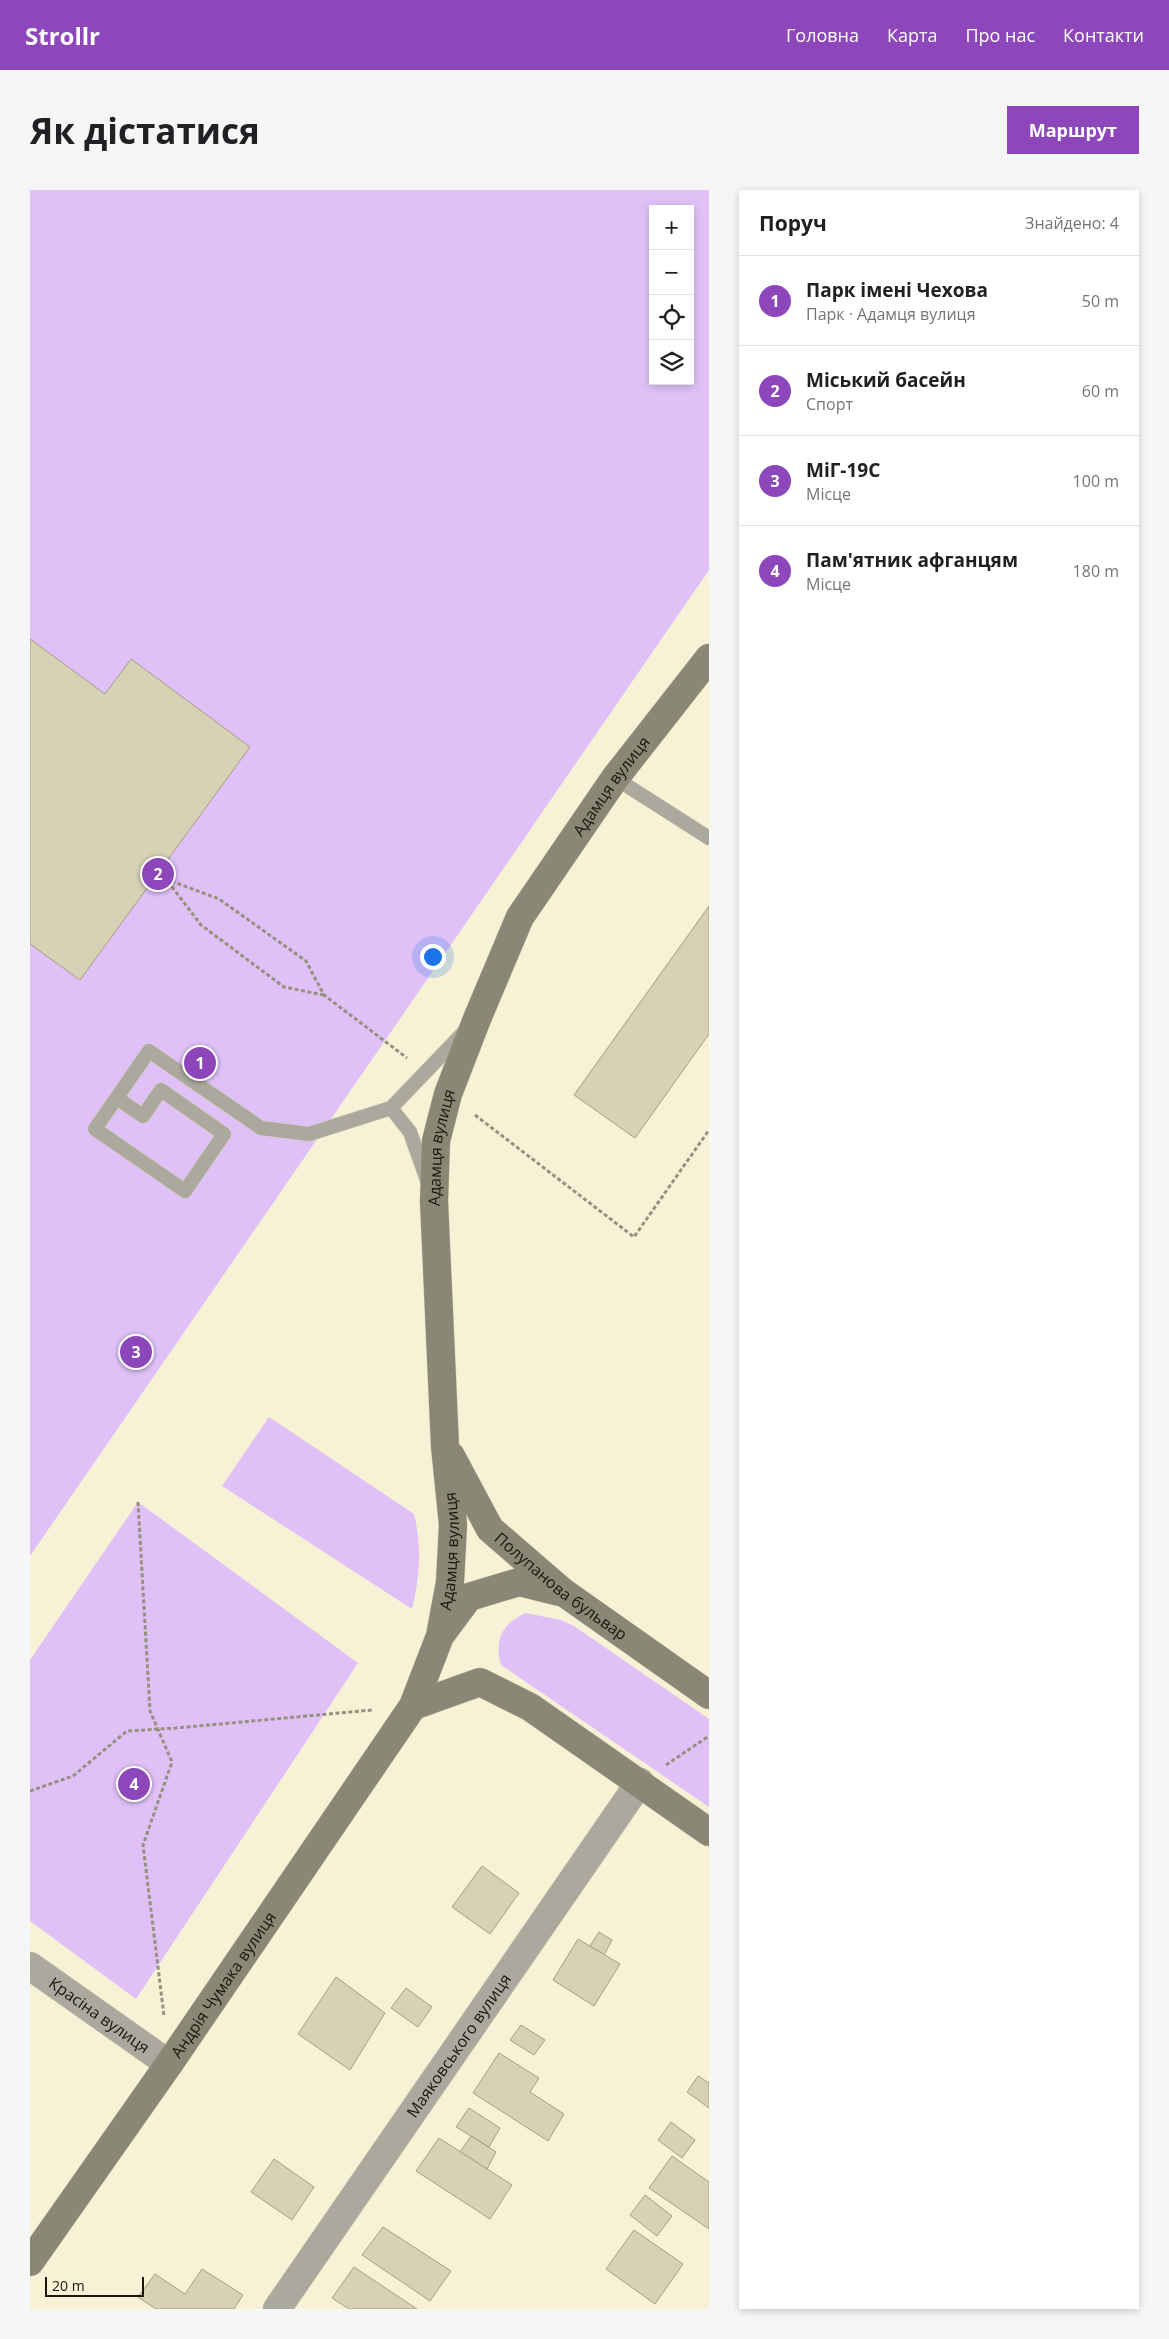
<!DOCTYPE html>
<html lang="uk">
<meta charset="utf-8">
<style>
:root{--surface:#fff;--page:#f6f6f6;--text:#202124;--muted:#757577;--line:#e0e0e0;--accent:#8d47bb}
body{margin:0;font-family:"Open Sans",sans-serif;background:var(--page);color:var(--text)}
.controls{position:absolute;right:15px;top:15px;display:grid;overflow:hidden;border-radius:0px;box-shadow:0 2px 8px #0003}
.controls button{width:45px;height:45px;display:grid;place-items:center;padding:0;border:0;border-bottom:1px solid var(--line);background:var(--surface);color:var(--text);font:25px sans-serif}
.scale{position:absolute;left:15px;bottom:12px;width:99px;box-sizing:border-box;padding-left:5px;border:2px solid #19170d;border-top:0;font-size:14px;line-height:18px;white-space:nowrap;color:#19170d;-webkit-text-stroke:4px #f7f1d5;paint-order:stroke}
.you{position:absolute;left:402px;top:766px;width:18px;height:18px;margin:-12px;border:4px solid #fff;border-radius:50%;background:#1a73e8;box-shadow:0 0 0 8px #1a73e833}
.badge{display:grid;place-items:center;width:32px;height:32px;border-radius:50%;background:var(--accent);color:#fff;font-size:16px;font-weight:700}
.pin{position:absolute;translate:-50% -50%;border:2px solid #fff;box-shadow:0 1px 5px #0006}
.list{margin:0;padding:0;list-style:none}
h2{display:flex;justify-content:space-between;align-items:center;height:65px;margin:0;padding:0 20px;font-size:21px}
h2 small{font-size:16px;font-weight:400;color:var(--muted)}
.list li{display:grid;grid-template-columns:32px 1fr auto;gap:15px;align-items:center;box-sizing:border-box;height:90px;padding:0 20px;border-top:1px solid var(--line)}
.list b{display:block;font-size:19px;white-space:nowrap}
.list p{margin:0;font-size:16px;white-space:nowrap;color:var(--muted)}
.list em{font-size:16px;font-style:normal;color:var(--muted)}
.icon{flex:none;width:28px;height:28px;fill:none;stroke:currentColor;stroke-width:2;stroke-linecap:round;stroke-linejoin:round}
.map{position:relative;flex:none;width:679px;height:2119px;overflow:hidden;border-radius:0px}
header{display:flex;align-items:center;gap:30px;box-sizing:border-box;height:70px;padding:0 25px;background:var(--accent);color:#fff}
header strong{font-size:24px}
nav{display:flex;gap:28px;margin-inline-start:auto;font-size:18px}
.intro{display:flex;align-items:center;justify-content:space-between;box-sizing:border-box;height:120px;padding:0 30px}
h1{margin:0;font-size:35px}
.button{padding:12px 22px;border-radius:0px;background:var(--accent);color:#fff;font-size:18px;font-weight:700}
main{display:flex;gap:30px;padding:0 30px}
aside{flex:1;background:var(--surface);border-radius:0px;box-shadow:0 2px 8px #0003}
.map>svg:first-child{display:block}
.green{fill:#dfc1f8;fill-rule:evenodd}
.building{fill:#d7d1b6;stroke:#a49f84}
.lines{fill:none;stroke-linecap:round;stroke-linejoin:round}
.lane-casing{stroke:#d3ceb5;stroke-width:15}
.street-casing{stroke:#d3ceb5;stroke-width:29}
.secondary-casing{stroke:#d3ceb5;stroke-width:29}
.path{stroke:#96917d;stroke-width:3;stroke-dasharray:4 2.5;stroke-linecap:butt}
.lane{stroke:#aba99d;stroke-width:14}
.street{stroke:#aba99d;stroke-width:28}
.secondary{stroke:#8a8775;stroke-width:28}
.labels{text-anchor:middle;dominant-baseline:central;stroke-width:5;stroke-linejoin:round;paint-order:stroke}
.street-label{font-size:16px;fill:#19170d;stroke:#f7f1d5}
</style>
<header>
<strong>Strollr</strong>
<nav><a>Головна</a><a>Карта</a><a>Про нас</a><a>Контакти</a></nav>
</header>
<div class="intro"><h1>Як дістатися</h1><a class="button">Маршрут</a></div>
<main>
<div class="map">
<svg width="679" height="2119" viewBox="0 0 679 2119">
<rect width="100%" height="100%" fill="#f7f1d5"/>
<g class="green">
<path d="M0 0H679V380L0 1366ZM623 19H660V191H623Z"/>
<path d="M239 1227 384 1324C392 1357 390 1386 382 1419L192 1296Z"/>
<polygon points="108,1312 328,1473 106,1809 0,1731 0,1470"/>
<path d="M495 1423 531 1430 544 1436 679 1529V1617L471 1475C464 1450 472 1434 495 1423Z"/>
</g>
<g class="building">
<polygon points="0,449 75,504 101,469 220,557 50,790 0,754"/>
<polygon points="679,716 679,844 605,948 544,905"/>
<polygon points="452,1676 489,1703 460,1744 422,1717"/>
<polygon points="569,1742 582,1750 574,1765 560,1756"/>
<polygon points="548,1749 590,1774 564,1816 523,1790"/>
<polygon points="306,1787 355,1823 320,1880 268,1844"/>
<polygon points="376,1798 402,1817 388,1837 361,1818"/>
<polygon points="491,1835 515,1850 504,1865 480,1850"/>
<polygon points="469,1863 509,1888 500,1902 534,1924 518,1951 443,1903"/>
<polygon points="668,1886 679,1893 679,1918 657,1902"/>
<polygon points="439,1918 470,1938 459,1957 426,1937"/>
<polygon points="641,1932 665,1950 652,1968 628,1950"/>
<polygon points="441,1946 466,1962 457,1979 430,1962"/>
<polygon points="409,1948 482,1995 460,2029 386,1981"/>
<polygon points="642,1966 679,1992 679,2039 619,1998"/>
<polygon points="244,1969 284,1997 262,2030 221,2002"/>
<polygon points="615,2005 642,2026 627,2046 600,2025"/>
<polygon points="353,2037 421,2081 400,2111 332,2065"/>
<polygon points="604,2040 653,2074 625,2114 576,2079"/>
<polygon points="324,2077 387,2119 319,2119 302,2108"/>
<polygon points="172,2079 213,2105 204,2119 126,2119 108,2107 125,2084 155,2104"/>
</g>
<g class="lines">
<defs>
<g id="lane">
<polyline points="585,588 679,648"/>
<polyline points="87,908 113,926 131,900 194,944 155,1001 65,939 119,861 231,938 279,944 361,918 434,842"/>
<polyline points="361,918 380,942 398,993"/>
</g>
<g id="street">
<path id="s1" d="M0 1776 139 1874"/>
<path id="s2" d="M247 2119 610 1592"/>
</g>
<g id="secondary">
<path id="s3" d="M421 1266 460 1339 533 1402 679 1505"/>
<polyline points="413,1442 439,1407 489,1392 529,1402"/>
<polyline points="383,1516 450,1492 500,1517 679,1642"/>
<path id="s4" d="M0 2072 139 1874 383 1516 410 1446 420 1392 423 1335 415 1256 404 1011 406 951 418 904 447 829 490 727 585 588 679 468"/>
</g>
</defs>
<use href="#lane" class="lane-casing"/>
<use href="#street" class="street-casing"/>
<use href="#secondary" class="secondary-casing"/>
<g class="path">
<polyline points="128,684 136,689"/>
<polyline points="294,805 254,797 171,735 136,689 189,709 276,771 294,805 377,868"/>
<polyline points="445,925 604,1047 679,940"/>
<polyline points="108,1312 120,1521 142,1572 113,1655 134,1826"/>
<polyline points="636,1575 679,1546"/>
<polyline points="0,1601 43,1586 97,1541 146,1538 342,1520"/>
</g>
<use href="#lane" class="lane"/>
<use href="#street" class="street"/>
<use href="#secondary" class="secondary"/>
</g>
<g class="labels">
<g class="street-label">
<text stroke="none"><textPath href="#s4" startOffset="1646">Адамця вулиця</textPath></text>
<text stroke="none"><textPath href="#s4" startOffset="1241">Адамця вулиця</textPath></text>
<text stroke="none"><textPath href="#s4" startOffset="836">Адамця вулиця</textPath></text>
<text stroke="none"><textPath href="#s3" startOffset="174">Полупанова бульвар</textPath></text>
<text stroke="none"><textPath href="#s4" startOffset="338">Андрія Чумака вулиця</textPath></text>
<text stroke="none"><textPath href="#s1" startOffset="85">Красіна вулиця</textPath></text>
<text stroke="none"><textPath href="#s2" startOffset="320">Маяковського вулиця</textPath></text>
</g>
</g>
</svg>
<div class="controls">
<button>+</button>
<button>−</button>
<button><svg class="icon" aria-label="locate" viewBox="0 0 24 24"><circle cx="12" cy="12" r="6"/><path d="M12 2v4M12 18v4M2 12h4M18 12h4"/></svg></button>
<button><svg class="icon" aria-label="layers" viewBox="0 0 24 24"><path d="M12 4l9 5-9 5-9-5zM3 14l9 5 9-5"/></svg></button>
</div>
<div class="scale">20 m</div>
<div class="you"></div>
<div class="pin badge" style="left:170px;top:873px">1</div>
<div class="pin badge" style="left:128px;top:684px">2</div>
<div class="pin badge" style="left:106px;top:1162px">3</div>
<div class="pin badge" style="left:104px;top:1594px">4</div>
</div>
<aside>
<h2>Поруч<small>Знайдено: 4</small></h2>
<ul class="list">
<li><span class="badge">1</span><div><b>Парк імені Чехова</b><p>Парк · Адамця вулиця</p></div><em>50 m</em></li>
<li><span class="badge">2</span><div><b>Міський басейн</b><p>Спорт</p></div><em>60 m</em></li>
<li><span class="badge">3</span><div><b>МіГ-19С</b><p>Місце</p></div><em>100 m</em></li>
<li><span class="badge">4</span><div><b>Пам'ятник афганцям</b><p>Місце</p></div><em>180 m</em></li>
</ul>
</aside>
</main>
